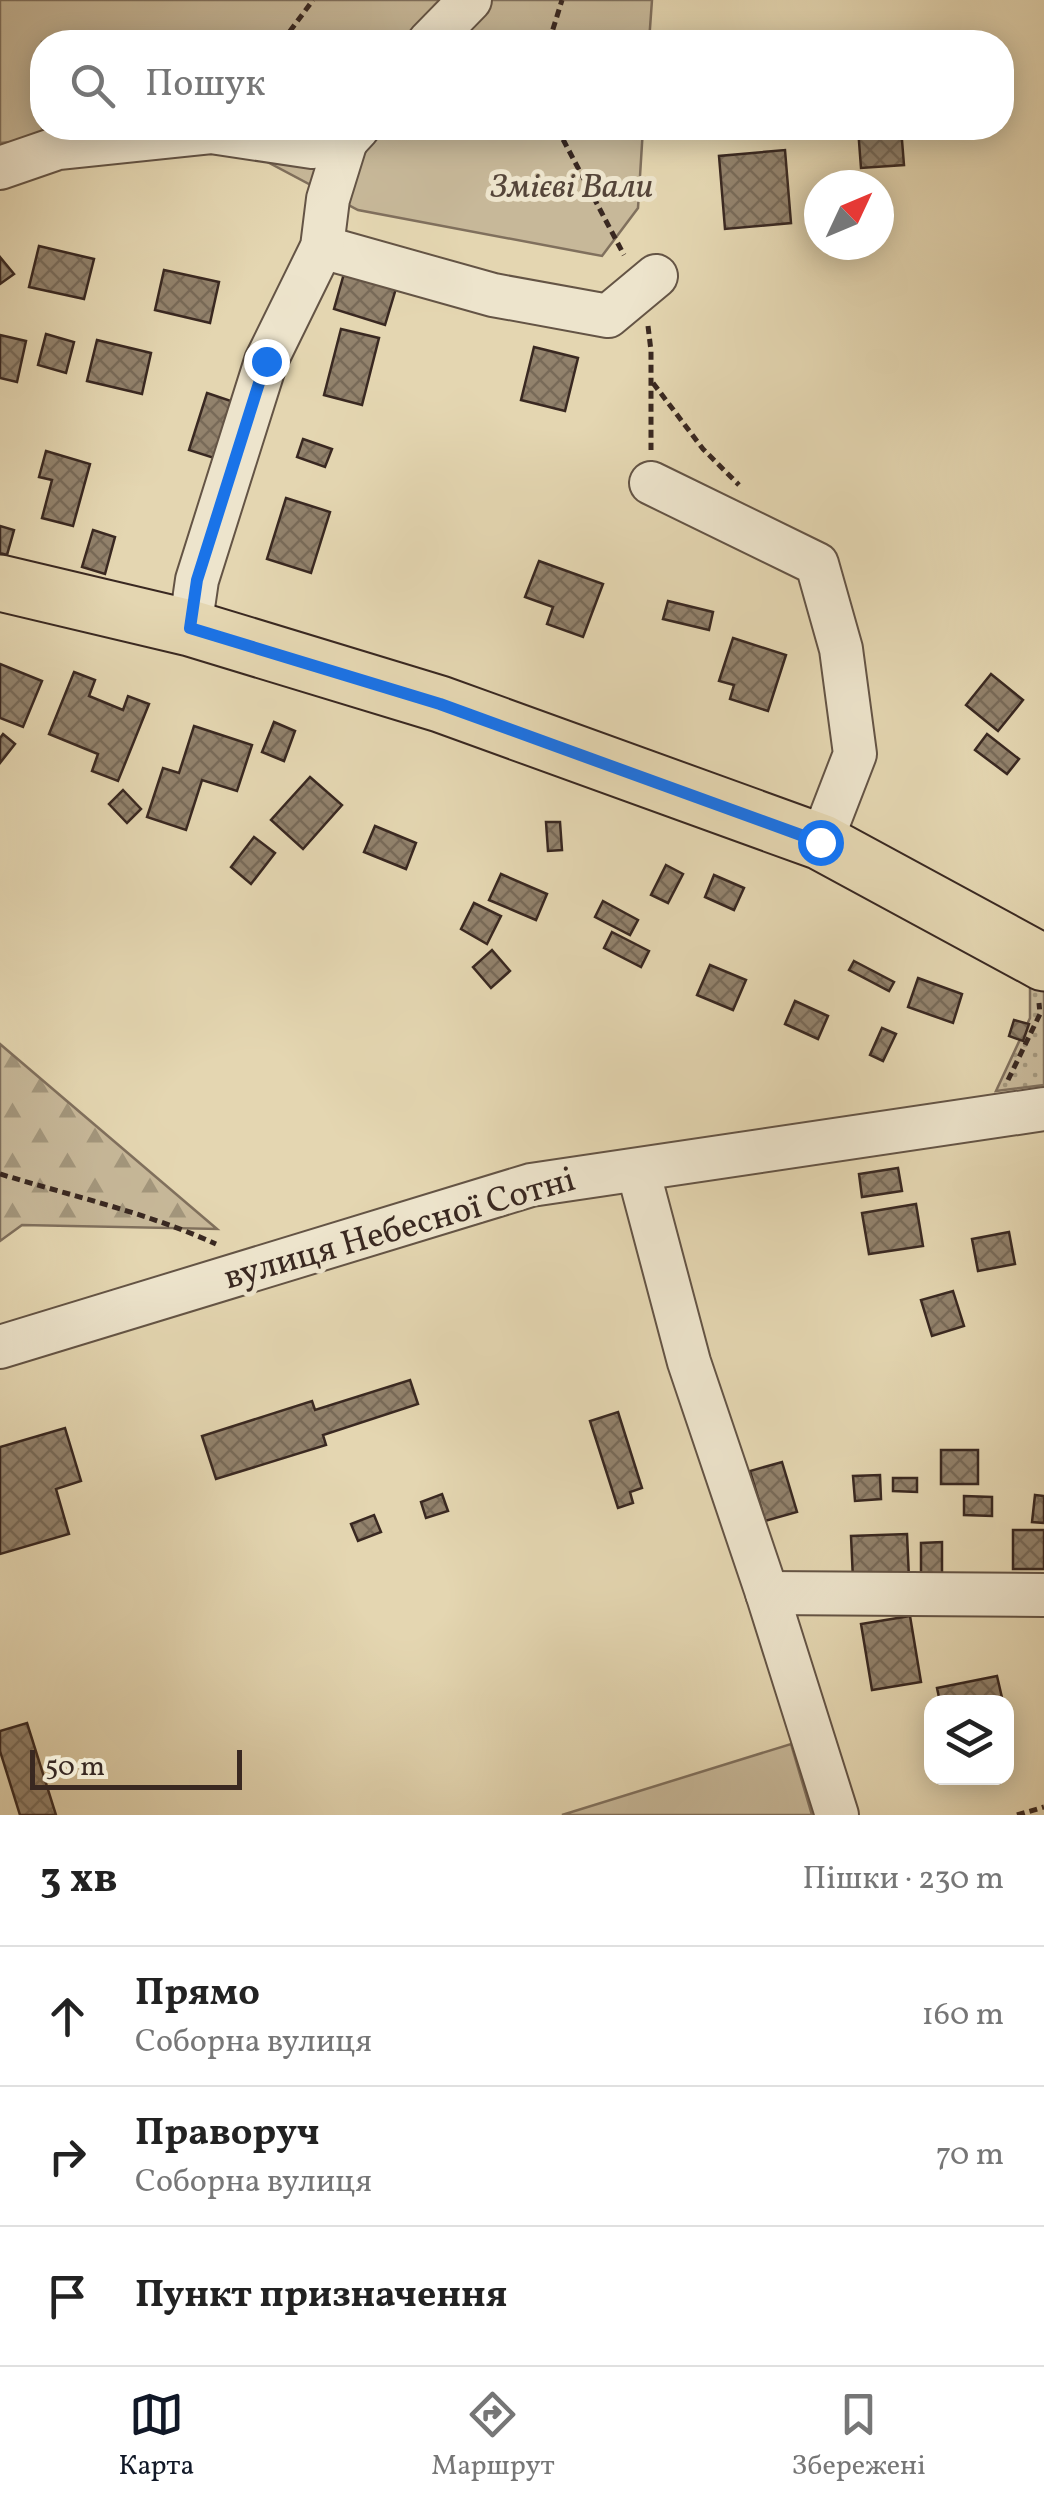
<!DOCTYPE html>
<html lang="uk">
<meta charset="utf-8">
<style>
:root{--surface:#fff;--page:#f2f2f2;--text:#222;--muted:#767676;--line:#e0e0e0;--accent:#111827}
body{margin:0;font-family:Vollkorn,serif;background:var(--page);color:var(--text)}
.controls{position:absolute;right:30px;bottom:30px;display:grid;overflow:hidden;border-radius:20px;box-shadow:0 5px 25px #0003}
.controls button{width:90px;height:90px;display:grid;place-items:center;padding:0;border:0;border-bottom:2px solid var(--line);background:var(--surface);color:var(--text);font:50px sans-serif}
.compass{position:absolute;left:804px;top:170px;width:90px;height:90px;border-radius:50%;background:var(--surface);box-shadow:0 5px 25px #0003;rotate:46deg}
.scale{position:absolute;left:30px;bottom:25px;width:212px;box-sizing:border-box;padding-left:10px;border:5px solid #392821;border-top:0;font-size:28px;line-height:35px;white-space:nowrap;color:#392821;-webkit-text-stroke:8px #ede4cc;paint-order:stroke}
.stop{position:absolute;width:30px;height:30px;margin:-22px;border:8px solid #1a73e8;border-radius:50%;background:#fff}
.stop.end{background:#1a73e8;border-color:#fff;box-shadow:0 2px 10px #0008}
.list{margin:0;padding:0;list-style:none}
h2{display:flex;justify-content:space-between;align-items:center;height:130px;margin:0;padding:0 40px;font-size:42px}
h2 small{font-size:32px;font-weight:400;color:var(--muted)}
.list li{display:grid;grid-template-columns:65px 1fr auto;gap:30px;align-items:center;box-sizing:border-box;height:140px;padding:0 40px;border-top:2px solid var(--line)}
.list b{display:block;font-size:38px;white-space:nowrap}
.list p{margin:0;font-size:32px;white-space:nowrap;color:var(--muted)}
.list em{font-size:32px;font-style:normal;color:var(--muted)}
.icon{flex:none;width:55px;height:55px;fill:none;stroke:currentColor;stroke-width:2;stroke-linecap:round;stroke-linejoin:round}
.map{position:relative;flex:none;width:1044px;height:1815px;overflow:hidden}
.search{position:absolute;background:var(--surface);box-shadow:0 5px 25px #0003;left:30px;right:30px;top:30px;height:110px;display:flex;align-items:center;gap:25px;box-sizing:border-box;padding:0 35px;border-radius:40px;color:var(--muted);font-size:38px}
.sheet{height:550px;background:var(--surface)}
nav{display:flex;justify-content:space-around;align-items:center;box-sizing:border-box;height:140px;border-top:2px solid var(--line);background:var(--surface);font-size:28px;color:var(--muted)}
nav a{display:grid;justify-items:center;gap:5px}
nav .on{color:var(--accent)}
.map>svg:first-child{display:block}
.grass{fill:url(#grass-dots);stroke:#80705d;stroke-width:2.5}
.forest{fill:url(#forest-firs);stroke:#80705d;stroke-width:2.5}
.green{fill:#c7b899;stroke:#80705d;stroke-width:2.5}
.building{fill:url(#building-cross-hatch);stroke:#392821;stroke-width:2.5}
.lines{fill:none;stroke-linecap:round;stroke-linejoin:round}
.minor-casing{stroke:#645445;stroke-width:46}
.major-casing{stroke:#392821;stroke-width:59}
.path{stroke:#392821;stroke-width:5;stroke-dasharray:8 5;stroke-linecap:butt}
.minor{stroke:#ede4cc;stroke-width:42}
.major{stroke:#e4d6b1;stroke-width:55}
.route{stroke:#1a73e8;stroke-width:12}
.labels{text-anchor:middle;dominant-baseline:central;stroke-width:10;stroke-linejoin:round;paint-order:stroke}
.park-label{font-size:35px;font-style:italic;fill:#554539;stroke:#ede4cc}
.street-label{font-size:35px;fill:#392821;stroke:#ede4cc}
</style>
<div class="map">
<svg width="1044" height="1815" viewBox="0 0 1044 1815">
<defs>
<pattern id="grass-dots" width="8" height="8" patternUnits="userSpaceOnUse" patternTransform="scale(2.5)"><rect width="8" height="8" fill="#c7b899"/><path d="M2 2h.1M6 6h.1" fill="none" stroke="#a3967c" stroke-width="1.8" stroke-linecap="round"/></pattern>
<pattern id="forest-firs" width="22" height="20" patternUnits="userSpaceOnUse" patternTransform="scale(2.5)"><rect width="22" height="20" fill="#c7b899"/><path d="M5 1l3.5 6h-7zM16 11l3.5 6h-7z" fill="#a3967c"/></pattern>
<pattern id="building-cross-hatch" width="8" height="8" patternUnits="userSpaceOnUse" patternTransform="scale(2.5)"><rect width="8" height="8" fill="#92826c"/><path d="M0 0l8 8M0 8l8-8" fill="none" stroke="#786a58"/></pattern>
</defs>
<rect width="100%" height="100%" fill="#e4d6b1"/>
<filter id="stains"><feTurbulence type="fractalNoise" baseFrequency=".002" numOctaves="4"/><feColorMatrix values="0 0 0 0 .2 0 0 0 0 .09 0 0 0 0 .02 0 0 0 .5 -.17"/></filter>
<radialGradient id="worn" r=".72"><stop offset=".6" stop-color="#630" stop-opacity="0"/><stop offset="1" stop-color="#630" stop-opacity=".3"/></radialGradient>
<polygon class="grass" points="1044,979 1044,1085 996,1091 1030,1018 1030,980"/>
<polygon class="forest" points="0,1044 217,1229 22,1225 0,1241"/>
<g class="green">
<polygon points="0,0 652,0 649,42 42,42 42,128 643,128 638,208 602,256 358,210 211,132 176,129 0,143"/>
<polygon points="791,1744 812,1815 562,1815"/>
</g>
<g class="building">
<polygon points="858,128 901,128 904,165 861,168"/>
<polygon points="785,150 791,223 725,229 719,156"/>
<polygon points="39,246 94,259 84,299 29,287"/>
<polygon points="0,257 14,274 0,284"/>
<polygon points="164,270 219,282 210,323 155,310"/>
<polygon points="345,270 397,285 385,325 334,309"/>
<polygon points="341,329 379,338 362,405 324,395"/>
<polygon points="46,334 74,342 66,373 38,365"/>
<polygon points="0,335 26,341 17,382 0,378"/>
<polygon points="97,340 151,353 142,394 87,381"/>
<polygon points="534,347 578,358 565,411 521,400"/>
<polygon points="207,393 231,401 214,458 189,450"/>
<polygon points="303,439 332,449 325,467 297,457"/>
<polygon points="46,451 90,464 73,526 42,518 52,480 39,477"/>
<polygon points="286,498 330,512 311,573 267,559"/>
<polygon points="0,526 14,530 7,555 0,553"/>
<polygon points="93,530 115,537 105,574 82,567"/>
<polygon points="539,561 603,584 583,637 547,624 553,607 525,597"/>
<polygon points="668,601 713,612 709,630 663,619"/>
<polygon points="733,638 786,655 768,711 730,699 734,685 719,681"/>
<polygon points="0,664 42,681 23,727 0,718"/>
<polygon points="74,672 95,680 89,696 123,710 128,696 149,704 118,781 92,771 98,754 49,734"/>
<polygon points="991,674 1023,700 998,731 966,705"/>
<polygon points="274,722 295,731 284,761 262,752"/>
<polygon points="194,726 252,745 237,791 202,780 186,830 147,817 163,768 179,773"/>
<polygon points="3,734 15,744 0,763 0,738"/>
<polygon points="987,734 1019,759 1007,774 975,750"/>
<polygon points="310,777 342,805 303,849 271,820"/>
<polygon points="123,790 141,809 127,823 109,804"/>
<polygon points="546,822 560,822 562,850 548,851"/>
<polygon points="375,826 416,843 406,869 364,852"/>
<polygon points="254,837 275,853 251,884 231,867"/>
<polygon points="666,865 683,874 668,903 651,895"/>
<polygon points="501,874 547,894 536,920 489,900"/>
<polygon points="714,875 744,888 734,910 705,897"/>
<polygon points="603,901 638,920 630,935 595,917"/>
<polygon points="474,903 501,916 487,944 461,929"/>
<polygon points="612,932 649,951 641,967 604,948"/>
<polygon points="492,950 510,971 491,988 473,967"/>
<polygon points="854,961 894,982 889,991 849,970"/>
<polygon points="710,965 746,980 733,1010 697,995"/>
<polygon points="918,978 962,994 953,1023 908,1007"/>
<polygon points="795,1001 828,1016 818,1039 785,1024"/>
<polygon points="1014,1020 1029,1024 1023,1041 1009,1036"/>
<polygon points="882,1028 896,1034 883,1061 870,1055"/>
<polygon points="898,1168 902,1191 862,1197 859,1174"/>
<polygon points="916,1204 923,1246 869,1254 862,1213"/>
<polygon points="1009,1232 1015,1264 978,1271 972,1239"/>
<polygon points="953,1291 964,1326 932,1336 921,1300"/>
<polygon points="410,1380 418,1404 323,1435 326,1445 216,1479 202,1436 312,1401 315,1410"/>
<polygon points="618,1412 642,1488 630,1492 633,1503 618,1508 590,1421"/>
<polygon points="65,1428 81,1481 56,1489 69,1534 0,1554 0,1447"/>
<rect x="941" y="1450" width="37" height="34"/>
<polygon points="782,1462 797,1512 765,1521 750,1471"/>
<polygon points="880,1475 881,1499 855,1501 853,1476"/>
<polygon points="893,1478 917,1478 917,1492 893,1491"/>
<polygon points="442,1494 448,1511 426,1518 421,1502"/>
<polygon points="1035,1495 1044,1496 1044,1523 1032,1522"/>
<polygon points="964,1496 992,1497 992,1516 964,1515"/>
<polygon points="374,1515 381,1532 358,1541 351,1524"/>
<rect x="1013" y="1530" width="31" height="39"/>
<polygon points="907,1534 909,1578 853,1580 851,1536"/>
<polygon points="942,1542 942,1584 921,1584 921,1543"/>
<polygon points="910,1616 921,1682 872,1690 861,1624"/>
<polygon points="997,1676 1003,1702 940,1702 937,1688"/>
<polygon points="27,1723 56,1815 20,1815 0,1751 0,1731"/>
</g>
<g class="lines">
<defs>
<g id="minor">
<polyline points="429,42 470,0"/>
<polyline points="0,168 58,148 211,132 312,147 346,141 358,128"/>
<polyline points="322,247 493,295 608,316 656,276"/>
<polyline points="651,483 817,564 841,649 855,754 821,842"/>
<polyline points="190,628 197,580 266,361 322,247 328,199 346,141"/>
<polyline points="638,1170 689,1362 767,1593 837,1815"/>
<polyline points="0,1347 531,1185 1044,1109"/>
<polyline points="767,1593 1044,1595"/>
</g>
<polyline id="major" points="0,583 190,628 440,704 821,842 1044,963"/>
</defs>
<use href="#minor" class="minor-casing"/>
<use href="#major" class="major-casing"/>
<g class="path">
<polyline points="282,42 313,0"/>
<polyline points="549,42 562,0"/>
<polyline points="557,128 624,255"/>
<polyline points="648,326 651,351 651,450"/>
<polyline points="653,383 703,449 739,485"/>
<polyline points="1008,1080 1040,1014 1039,1003"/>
<path d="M0 1174C72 1196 148 1213 216 1244"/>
<polyline points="1017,1815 1044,1807"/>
</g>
<use href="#minor" class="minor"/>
<use href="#major" class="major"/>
</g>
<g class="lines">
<polyline class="route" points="266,361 197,580 190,628 440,704 820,842"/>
</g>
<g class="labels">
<g class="park-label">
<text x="572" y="188">Змієві Вали</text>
</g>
<g class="street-label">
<text transform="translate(400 1230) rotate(-16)">вулиця Небесної Сотні</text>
</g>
</g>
<rect width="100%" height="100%" filter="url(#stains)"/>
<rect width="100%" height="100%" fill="url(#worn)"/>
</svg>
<div class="controls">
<button><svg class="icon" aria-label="layers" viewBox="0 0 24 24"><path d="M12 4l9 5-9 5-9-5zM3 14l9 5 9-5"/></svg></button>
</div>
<svg class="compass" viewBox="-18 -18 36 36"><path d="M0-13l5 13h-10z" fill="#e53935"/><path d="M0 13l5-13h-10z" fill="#767676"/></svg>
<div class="scale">50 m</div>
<div class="stop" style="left:820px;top:842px"></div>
<div class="stop end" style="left:266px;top:361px"></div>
<div class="search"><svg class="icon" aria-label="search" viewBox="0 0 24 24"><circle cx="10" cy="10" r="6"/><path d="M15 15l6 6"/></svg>Пошук</div>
</div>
<section class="sheet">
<h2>3 хв<small>Пішки · 230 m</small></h2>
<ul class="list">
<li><svg class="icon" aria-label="ahead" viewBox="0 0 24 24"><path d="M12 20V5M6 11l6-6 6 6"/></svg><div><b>Прямо</b><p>Соборна вулиця</p></div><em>160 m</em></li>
<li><svg class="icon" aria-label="right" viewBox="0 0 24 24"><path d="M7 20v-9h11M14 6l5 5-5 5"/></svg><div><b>Праворуч</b><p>Соборна вулиця</p></div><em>70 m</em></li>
<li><svg class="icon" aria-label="arrive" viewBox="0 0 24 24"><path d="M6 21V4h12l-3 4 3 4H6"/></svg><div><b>Пункт призначення</b></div></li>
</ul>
</section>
<nav>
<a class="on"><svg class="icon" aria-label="map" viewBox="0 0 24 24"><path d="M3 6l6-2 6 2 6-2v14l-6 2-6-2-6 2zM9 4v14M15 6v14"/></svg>Карта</a>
<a><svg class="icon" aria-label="directions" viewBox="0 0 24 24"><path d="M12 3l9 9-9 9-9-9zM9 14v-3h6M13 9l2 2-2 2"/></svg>Маршрут</a>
<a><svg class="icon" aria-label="saved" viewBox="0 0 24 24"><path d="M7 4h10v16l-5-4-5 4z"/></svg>Збережені</a>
</nav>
